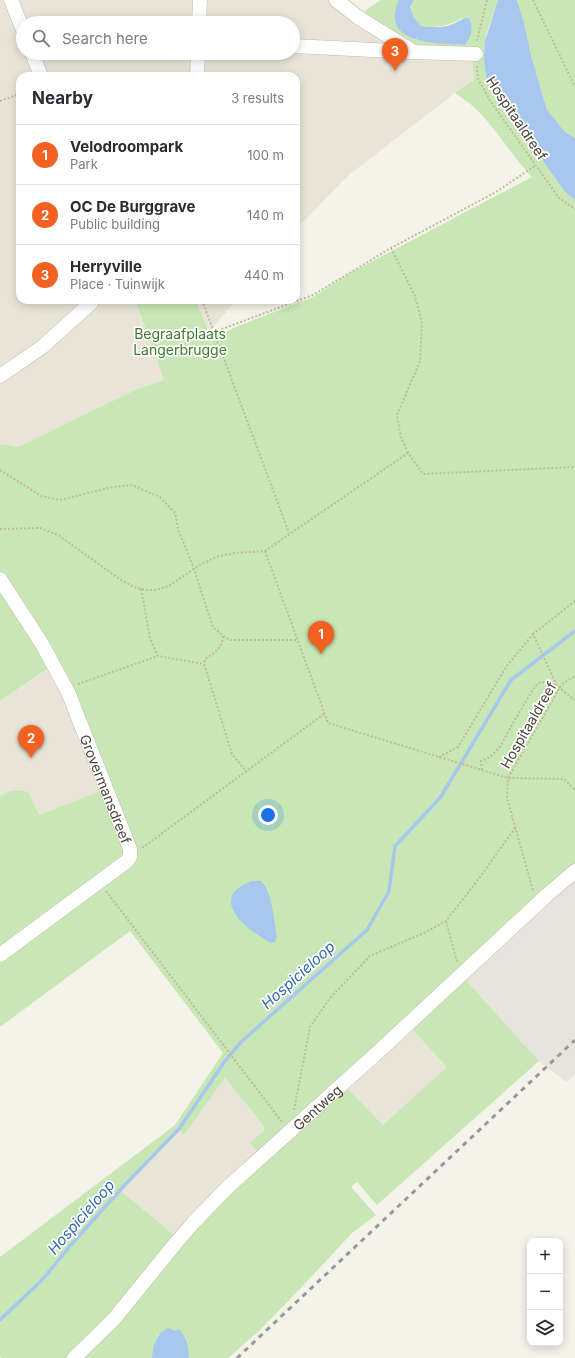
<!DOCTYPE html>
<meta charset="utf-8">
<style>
:root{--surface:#fff;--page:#f2f2f3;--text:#2b2b33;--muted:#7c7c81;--line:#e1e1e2;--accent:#f36122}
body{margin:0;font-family:Inter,sans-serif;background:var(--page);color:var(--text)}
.controls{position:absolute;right:12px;bottom:12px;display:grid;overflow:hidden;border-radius:8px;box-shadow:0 2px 10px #0003}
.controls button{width:36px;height:36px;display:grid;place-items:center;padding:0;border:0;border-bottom:1px solid var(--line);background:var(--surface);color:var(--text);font:20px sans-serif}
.you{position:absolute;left:268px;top:815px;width:14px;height:14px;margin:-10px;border:3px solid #fff;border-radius:50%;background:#1a73e8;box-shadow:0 0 0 6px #1a73e833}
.badge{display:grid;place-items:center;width:26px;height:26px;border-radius:50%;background:var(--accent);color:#fff;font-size:13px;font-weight:700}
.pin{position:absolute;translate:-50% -33px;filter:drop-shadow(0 1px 2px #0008)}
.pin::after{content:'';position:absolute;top:21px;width:14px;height:12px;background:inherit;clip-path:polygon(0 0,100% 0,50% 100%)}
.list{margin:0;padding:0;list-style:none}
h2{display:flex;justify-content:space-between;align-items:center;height:52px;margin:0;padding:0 16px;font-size:17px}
h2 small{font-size:13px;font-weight:400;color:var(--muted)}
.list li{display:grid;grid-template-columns:26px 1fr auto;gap:12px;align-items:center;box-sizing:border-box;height:60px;padding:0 16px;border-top:1px solid var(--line)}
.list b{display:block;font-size:15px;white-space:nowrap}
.list p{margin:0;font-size:13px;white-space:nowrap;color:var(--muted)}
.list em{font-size:13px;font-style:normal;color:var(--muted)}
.icon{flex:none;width:22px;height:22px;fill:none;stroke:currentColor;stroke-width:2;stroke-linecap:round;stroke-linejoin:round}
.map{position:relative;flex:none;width:575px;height:1358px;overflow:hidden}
.search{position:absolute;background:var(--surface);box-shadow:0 2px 10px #0003;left:16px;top:16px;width:284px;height:44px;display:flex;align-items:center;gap:10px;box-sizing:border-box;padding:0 14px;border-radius:22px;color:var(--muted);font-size:15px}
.panel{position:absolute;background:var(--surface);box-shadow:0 2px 10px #0003;left:16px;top:72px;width:284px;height:232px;border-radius:12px}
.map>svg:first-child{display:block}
.residential{fill:#e8e5d8;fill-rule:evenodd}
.industrial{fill:#e7e4de}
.green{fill:#c8e7b4}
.water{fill:#a8c7ee}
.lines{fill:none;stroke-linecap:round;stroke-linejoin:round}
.stream{stroke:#a8c7ee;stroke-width:3.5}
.minor-casing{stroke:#c0bcac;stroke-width:15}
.path{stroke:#c1ba9e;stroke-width:2;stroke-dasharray:2 2;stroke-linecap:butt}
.minor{stroke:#fff;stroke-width:14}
.rail{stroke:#989898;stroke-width:3;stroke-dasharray:5 5;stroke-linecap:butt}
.labels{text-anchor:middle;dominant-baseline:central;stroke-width:3.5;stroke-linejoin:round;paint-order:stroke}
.street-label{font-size:14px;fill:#484438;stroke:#fff}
.park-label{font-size:14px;fill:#3e792c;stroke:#fff}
.water-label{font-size:15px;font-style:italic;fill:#3469b1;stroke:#fff}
</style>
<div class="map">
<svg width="575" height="1358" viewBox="0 0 575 1358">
<rect width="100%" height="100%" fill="#f4f3ea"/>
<g class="residential">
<path d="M0 0H350L378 23 472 57 474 80 455 93 349 175 296 229V76H20V300H135L164 380 135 390 18 447 0 444ZM23 23H293V53H23Z"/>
<polygon points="196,300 236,300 211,330 207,329"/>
<polygon points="50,668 63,690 102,790 39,815 29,793 0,796 0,701"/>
<polygon points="410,1027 448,1067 383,1125 346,1087"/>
<polygon points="225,1078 263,1125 264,1131 259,1153 175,1236 120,1190 179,1129 184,1135"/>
</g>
<polygon class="industrial" points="575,875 575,1074 566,1082 539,1061 464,978"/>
<g class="green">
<path d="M381 0H399L395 14 415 40 465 45 462 18C448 26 438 28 421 26L414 18 410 7 414 0H498L486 35 498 98 565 192 575 200V864L259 1153 250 1143 264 1131 263 1125 225 1078 184 1135 178 1130 120 1190 175 1236 109 1316 66 1358H2L0 1356V1257L175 1125 223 1053 130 931 0 1027V796C10 790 17 789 29 793L39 815 102 790 63 690 49 668 0 701V444L18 447 135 390 164 380 135 300H196L211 339 238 326 313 297 350 273 532 177C511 155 496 128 475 108 469 102 461 98 455 93L474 80 472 57 413 46 378 23 364 11Z"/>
<polygon points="516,0 575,0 575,138 565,132 547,110 531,55 524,23"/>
<polygon points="464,978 539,1061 377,1205 357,1182 351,1187 376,1215 352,1233 300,1289 258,1332 228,1358 189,1358 175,1331 158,1335 152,1358 79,1358 200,1222 264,1163 316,1118 332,1100 346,1087 383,1125 447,1067 410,1027"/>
</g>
<g class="water">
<path d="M399 0H414L410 7 414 18 421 26C431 27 442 28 451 25 458 22 461 18 469 18 474 27 471 37 465 45 438 43 378 45 399 0Z"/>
<polygon points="498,0 516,0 517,1 524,23 531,55 547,110 565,132 575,138 575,200 565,192 498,98 486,76 484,57 485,41"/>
<path d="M252 881H261C273 893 274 922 277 937L275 942 271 943C248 931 205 898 252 881Z"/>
<path d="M168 1328 175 1331 179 1329C186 1337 189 1347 189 1358H152C153 1346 156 1333 168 1328Z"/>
</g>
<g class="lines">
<polyline class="stream" points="0,1320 42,1280 71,1245 120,1190 179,1129 225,1061 241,1042 367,930 389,891 395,846 440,798 511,680 575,631"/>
<defs>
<g id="minor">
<polyline points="11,0 23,30"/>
<polyline points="336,0 359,18 414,52 476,54"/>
<polyline points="199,23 200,0"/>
<polyline points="293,46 412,52"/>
<polyline points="32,53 41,76"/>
<polyline points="197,76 198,53"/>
<polyline points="0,376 42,347 91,303 92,300"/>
<path id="s1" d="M0 579 42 644 68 692 130 849V857L127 861 0 955"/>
<path id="s2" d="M74 1358 114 1319 175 1244 194 1222 228 1187 378 1052 547 895 575 871"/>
</g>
</defs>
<use href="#minor" class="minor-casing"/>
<g class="path">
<polyline points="533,0 575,87"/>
<polyline points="477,41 487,0"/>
<polyline points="477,66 478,79 491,102 559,198 575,209"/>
<polyline points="0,101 20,94"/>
<polyline points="391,248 415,296 422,323 420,361 397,415 401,437 408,453"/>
<polyline points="202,300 289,533"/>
<polyline points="214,332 313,295 391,248 496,192 536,165"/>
<polyline points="0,470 41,496 60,500 113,487 132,485 160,497 175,513 178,529 194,569 213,627 223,636 230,640 297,640"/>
<polyline points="0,529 40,528 58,535 121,580 134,587 145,590 156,590 169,586 198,566 216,557 234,553 265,551 408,453 423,474 575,467"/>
<polyline points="265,551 328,723 508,778 564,779 575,790"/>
<polyline points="141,589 150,638 158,656 204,664"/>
<polyline points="575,601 533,634 557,686 575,700"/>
<path d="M223 636C222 649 215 652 205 659L204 664 232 754 246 771"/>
<polyline points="78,684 158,656"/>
<polyline points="439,757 458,747 506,667 533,634"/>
<polyline points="482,770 481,761 490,757 500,747 513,723 532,691 538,683 548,682 556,685"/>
<polyline points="142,848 324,714"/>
<polyline points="533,890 507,798 508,778 560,687 562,684 575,676"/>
<polyline points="106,891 282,1122"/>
<polyline points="446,921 457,962"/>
<polyline points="294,1110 310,1027 330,998 370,956 424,933 446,921 478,880 515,828"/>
</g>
<use href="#minor" class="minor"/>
<polyline class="rail" points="237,1358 575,1040"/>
</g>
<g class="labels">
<g class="street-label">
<text transform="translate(517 118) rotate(56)">Hospitaaldreef</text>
<text transform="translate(528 725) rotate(-60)">Hospitaaldreef</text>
<text stroke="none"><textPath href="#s1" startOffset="236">Grovermansdreef</textPath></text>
<text stroke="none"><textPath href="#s2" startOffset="350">Gentweg</textPath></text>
</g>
<g class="park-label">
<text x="180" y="333">Begraafplaats<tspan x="180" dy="16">Langerbrugge</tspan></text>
</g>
<g class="water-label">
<text transform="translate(298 975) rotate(-42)">Hospicieloop</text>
<text transform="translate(81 1217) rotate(-49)">Hospicieloop</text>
</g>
</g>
</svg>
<div class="controls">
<button>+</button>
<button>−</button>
<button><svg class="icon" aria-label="layers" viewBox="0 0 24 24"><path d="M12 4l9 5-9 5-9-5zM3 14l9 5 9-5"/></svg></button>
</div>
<div class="you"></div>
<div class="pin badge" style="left:321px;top:654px">1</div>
<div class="pin badge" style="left:31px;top:758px">2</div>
<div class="pin badge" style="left:395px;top:71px">3</div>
<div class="search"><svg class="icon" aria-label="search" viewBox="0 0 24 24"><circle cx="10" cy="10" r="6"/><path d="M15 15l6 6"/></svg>Search here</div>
<section class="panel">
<h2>Nearby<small>3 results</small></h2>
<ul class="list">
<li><span class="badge">1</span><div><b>Velodroompark</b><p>Park</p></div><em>100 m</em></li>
<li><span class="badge">2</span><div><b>OC De Burggrave</b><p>Public building</p></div><em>140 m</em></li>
<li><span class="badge">3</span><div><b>Herryville</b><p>Place · Tuinwijk</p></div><em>440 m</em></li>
</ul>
</section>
</div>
